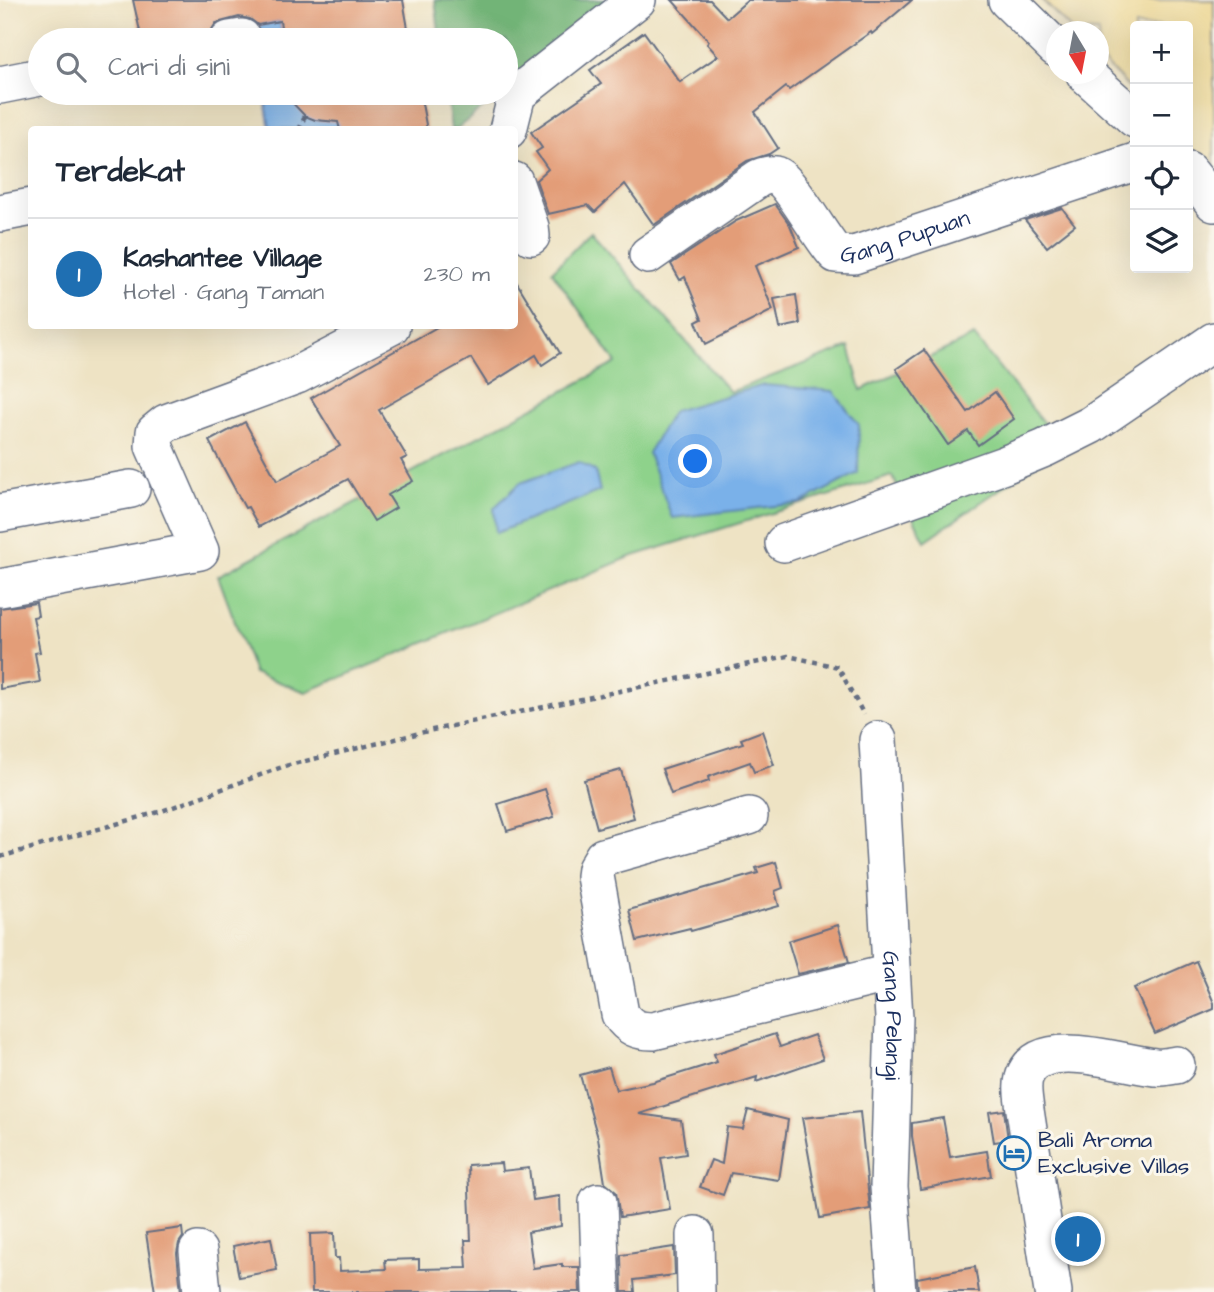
<!DOCTYPE html>
<html lang="id">
<meta charset="utf-8">
<style>
:root{--surface:#fff;--page:#f6f6f7;--text:#1f2937;--muted:#747a83;--line:#e0e1e3;--accent:#1f6fb2}
body{margin:0;font-family:"Architects Daughter",sans-serif;background:var(--page);color:var(--text)}
.controls{position:absolute;right:21px;top:21px;display:grid;overflow:hidden;border-radius:7px;box-shadow:0 7px 28px #0002}
.controls button{width:63px;height:63px;display:grid;place-items:center;padding:0;border:0;border-bottom:2px solid var(--line);background:var(--surface);color:var(--text);font:35px sans-serif}
.compass{position:absolute;left:1046px;top:21px;width:63px;height:63px;border-radius:50%;background:var(--surface);box-shadow:0 7px 28px #0002;rotate:170deg}
.you{position:absolute;left:696px;top:462px;width:24px;height:24px;margin:-18px;border:5px solid #fff;border-radius:50%;background:#1a73e8;box-shadow:0 0 0 10px #1a73e833}
.badge{display:grid;place-items:center;width:46px;height:46px;border-radius:50%;background:var(--accent);color:#fff;font-size:23px;font-weight:700}
.pin{position:absolute;translate:-50% -50%;border:4px solid #fff;box-shadow:0 2px 7px #0006}
.list{margin:0;padding:0;list-style:none}
h2{display:flex;justify-content:space-between;align-items:center;height:91px;margin:0;padding:0 28px;font-size:30px}
h2 small{font-size:23px;font-weight:400;color:var(--muted)}
.list li{display:grid;grid-template-columns:46px 1fr auto;gap:21px;align-items:center;box-sizing:border-box;height:112px;padding:0 28px;border-top:2px solid var(--line)}
.list b{display:block;font-size:26px;white-space:nowrap}
.list p{margin:0;font-size:23px;white-space:nowrap;color:var(--muted)}
.list em{font-size:23px;font-style:normal;color:var(--muted)}
.icon{flex:none;width:38px;height:38px;fill:none;stroke:currentColor;stroke-width:2;stroke-linecap:round;stroke-linejoin:round}
.map{position:relative;flex:none;width:1214px;height:1292px;overflow:hidden}
.search{position:absolute;background:var(--surface);box-shadow:0 7px 28px #0002;left:28px;top:28px;width:490px;height:77px;display:flex;align-items:center;gap:18px;box-sizing:border-box;padding:0 24px;border-radius:38px;color:var(--muted);font-size:26px}
.panel{position:absolute;background:var(--surface);box-shadow:0 7px 28px #0002;left:28px;top:126px;width:490px;height:203px;border-radius:7px}
.map>svg:first-child{display:block}
.green{fill:#8ed28b;stroke:#548074;stroke-width:2}
.forest{fill:#72b477;stroke:#46726a;stroke-width:2}
.sand{fill:#eeda9e;stroke:#84847e;stroke-width:2}
.water{fill:#7ab1e9;stroke:#4a70a4;stroke-width:2}
.building{fill:#e39d78}
.lines{fill:none;stroke-linecap:round;stroke-linejoin:round}
.minor-casing{stroke:#656e82;stroke-width:40}
.path{stroke:#656e82;stroke-width:4.5;stroke-dasharray:5 5;stroke-linecap:butt}
.minor{stroke:#fff;stroke-width:37}
.labels{text-anchor:middle;dominant-baseline:central;stroke-width:6;stroke-linejoin:round;paint-order:stroke}
.street-label{font-size:23px;fill:#1b2f5e;stroke:#fbf7ec}
.poi-label{font-size:23px;fill:#1b2f5e;stroke:#fbf7ec;text-anchor:start}
</style>
<div class="map">
<svg width="1214" height="1292" viewBox="0 0 1214 1292">
<rect width="100%" height="100%" fill="#fbf7ec"/>
<filter id="ink" filterUnits="userSpaceOnUse"><feTurbulence type="fractalNoise" baseFrequency=".0143" numOctaves="2"/><feDisplacementMap in="SourceGraphic" scale="14" xChannelSelector="R" yChannelSelector="G"/><feConvolveMatrix kernelMatrix="1 2 1 2 8 2 1 2 1" color-interpolation-filters="sRGB"/></filter>
<filter id="wash" filterUnits="userSpaceOnUse"><feTurbulence type="fractalNoise" baseFrequency=".00686" numOctaves="4" result="noise"/><feDisplacementMap in="SourceGraphic" scale="28" xChannelSelector="R" yChannelSelector="G"/><feGaussianBlur stdDeviation="1.57" result="paint"/><feColorMatrix in="noise" values="0 0 0 0 0 0 0 0 0 0 0 0 0 0 0 0 0 1.4 0 .05"/><feComposite in="paint" operator="in"/></filter>
<g filter="url(#wash)">
<rect width="100%" height="100%" fill="#eee3c4"/>
<polygon class="green" points="591,232 730,392 849,347 861,390 974,336 1062,446 925,541 892,476 630,557 306,692 254,673 218,576 616,363 552,271"/>
<g class="forest">
<polygon points="435,0 621,0 506,90 506,40 440,40"/>
<polygon points="446,93 502,93 455,130 451,129"/>
</g>
<polygon class="sand" points="1042,0 1214,0 1214,172 1188,146 1188,26 1135,26 1135,94 1099,57 1098,32 1073,31"/>
<g class="water">
<polygon points="280,21 282,35 295,33 295,40 254,40 252,26"/>
<polygon points="264,93 287,93 290,100 338,118 340,129 270,129"/>
<polygon points="764,385 833,391 859,425 858,473 801,503 672,518 648,453 673,411"/>
<polygon points="579,462 595,471 600,491 496,533 494,508 520,483"/>
</g>
<g id="blocks">
<g class="building">
<polygon points="133,0 403,0 410,40 283,40 280,21 258,25 250,19 239,17 216,23 209,34 173,40 142,40"/>
<polygon points="672,0 710,0 727,18 748,0 912,0 872,34 871,32 789,90 786,87 755,112 778,148 769,154 747,161 654,225 625,184 595,212 588,205 548,214 536,180 548,169 536,152 542,148 531,132 601,84 590,70 644,32 680,82 718,56 707,44 709,41"/>
<polygon points="283,93 420,93 427,130 340,130 338,122 315,120 305,116"/>
<polygon points="775,204 790,225 799,247 755,266 773,310 706,344 696,322 702,319 685,277 680,280 671,264 736,221"/>
<polygon points="1062,208 1075,225 1047,247 1025,220"/>
<polygon points="514,278 560,353 542,365 536,355 488,385 471,358 379,410 407,457 401,460 413,481 388,495 396,508 374,521 348,479 259,527 248,507 245,508 209,441 245,422 277,481 340,446 311,398 439,326 514,326"/>
<polygon points="796,295 800,324 780,328 774,299"/>
<polygon points="924,350 968,412 995,392 1014,419 978,445 968,431 948,445 896,369"/>
<polygon points="36,603 38,616 33,617 40,652 35,653 40,682 0,689 0,608"/>
<polygon points="762,731 774,765 754,772 750,762 708,777 709,781 671,794 662,769 743,743 741,739"/>
<polygon points="621,770 634,818 597,828 584,780"/>
<polygon points="545,789 554,817 507,831 498,804"/>
<polygon points="776,862 783,888 775,891 779,906 691,931 690,928 637,941 629,910 758,873 756,868"/>
<polygon points="838,925 849,962 798,974 788,941"/>
<polygon points="1196,961 1214,1003 1214,1009 1155,1034 1134,988"/>
<polygon points="775,1034 780,1047 814,1035 823,1059 756,1082 757,1077 639,1114 681,1120 686,1154 661,1158 670,1209 620,1217 616,1192 605,1183 598,1138 580,1075 609,1067 616,1090 653,1082 717,1062 714,1054"/>
<polygon points="748,1110 788,1120 779,1180 731,1173 723,1195 700,1187 711,1160 722,1164 727,1127 743,1129"/>
<polygon points="1004,1110 1008,1140 994,1142 989,1112"/>
<polygon points="860,1112 870,1209 820,1218 802,1118"/>
<polygon points="943,1118 950,1157 987,1151 991,1176 920,1189 912,1136 912,1123"/>
<polygon points="501,1163 502,1171 529,1168 533,1200 560,1196 561,1226 528,1232 533,1268 562,1264 562,1267 579,1267 580,1292 312,1292 310,1234 334,1233 335,1258 339,1258 340,1271 386,1269 385,1260 419,1259 419,1269 467,1268 465,1240 471,1240 468,1165"/>
<polygon points="182,1228 183,1237 179,1243 177,1253 181,1292 155,1292 146,1233"/>
<polygon points="271,1238 277,1270 239,1277 233,1246"/>
<polygon points="674,1247 675,1275 634,1280 635,1292 622,1292 621,1255"/>
<polygon points="975,1267 979,1292 918,1292 917,1278"/>
</g>
</g>
</g>
<g filter="url(#ink)">
<use href="#blocks" fill-opacity="0" stroke="#656e82" stroke-width="2"/>
<g class="lines">
<defs>
<g id="minor">
<polyline points="1007,0 1056,48"/>
<polyline points="229,40 242,38"/>
<polyline points="1085,74 1135,119"/>
<polyline points="0,85 40,77"/>
<polyline points="508,130 517,94 637,0"/>
<polyline points="1188,171 1214,203"/>
<polyline points="514,181 530,227 531,236"/>
<polyline points="0,213 32,207"/>
<path id="s1" d="M648 255 759 178C764 176 770 174 775 175 788 177 822 240 836 254L854 255 1135 162"/>
<polyline points="0,513 131,489"/>
<polyline points="784,543 1004,465 1045,448 1091,425 1214,341"/>
<polyline points="0,588 200,551 154,446 155,432 166,423 297,375 391,326"/>
<path id="s2" d="M878 740 894 1018 889 1187 897 1292"/>
<path d="M749 816 603 857 596 869 595 876 620 1014C629 1028 638 1031 653 1031L891 973"/>
<polyline points="598,1202 601,1292"/>
<polyline points="695,1235 696,1292"/>
<polyline points="198,1251 202,1292"/>
<path d="M1053 1292 1025 1110C1024 1099 1020 1084 1026 1073 1044 1036 1123 1064 1155 1067 1162 1068 1169 1066 1176 1065"/>
</g>
</defs>
<use href="#minor" class="minor-casing"/>
<g class="path">
<polyline points="299,130 305,116"/>
<polyline points="0,857 162,811 285,766 428,731 788,656 838,667 864,715"/>
</g>
<use href="#minor" class="minor"/>
</g>
</g>
<defs>
<symbol id="hotel-ring" viewBox="-11 -11 22 22"><circle r="9.5" fill="#fbf7ec" stroke="#1f6fb2" stroke-width="1.5"/><path d="M-6-4.5h1.5V1H6V5H4.5V3h-9V5H-6ZM-4 0a1.8 1.8 0 1 1 3.6 0ZM.5 0V-2.5h3Q6-2.5 6 0Z" fill="#1f6fb2"/></symbol>
</defs>
<g fill-rule="evenodd">
<use href="#hotel-ring" x="995" y="1134" width="38" height="38"/>
</g>
<g class="labels">
<g class="street-label">
<text stroke="none"><textPath href="#s1" startOffset="324">Gang Pupuan</textPath></text>
<text stroke="none"><textPath href="#s2" startOffset="276">Gang Pelangi</textPath></text>
</g>
<g class="poi-label">
<text x="1038" y="1140">Bali Aroma<tspan x="1038" dy="26">Exclusive Villas</tspan></text>
</g>
</g>
</svg>
<div class="controls">
<button>+</button>
<button>−</button>
<button><svg class="icon" aria-label="locate" viewBox="0 0 24 24"><circle cx="12" cy="12" r="6"/><path d="M12 2v4M12 18v4M2 12h4M18 12h4"/></svg></button>
<button><svg class="icon" aria-label="layers" viewBox="0 0 24 24"><path d="M12 4l9 5-9 5-9-5zM3 14l9 5 9-5"/></svg></button>
</div>
<svg class="compass" viewBox="-18 -18 36 36"><path d="M0-13l5 13h-10z" fill="#e53935"/><path d="M0 13l5-13h-10z" fill="#747a83"/></svg>
<div class="you"></div>
<div class="pin badge" style="left:1078px;top:1239px">1</div>
<div class="search"><svg class="icon" aria-label="search" viewBox="0 0 24 24"><circle cx="10" cy="10" r="6"/><path d="M15 15l6 6"/></svg>Cari di sini</div>
<section class="panel">
<h2>Terdekat<small></small></h2>
<ul class="list">
<li><span class="badge">1</span><div><b>Kashantee Village</b><p>Hotel · Gang Taman</p></div><em>230 m</em></li>
</ul>
</section>
</div>
